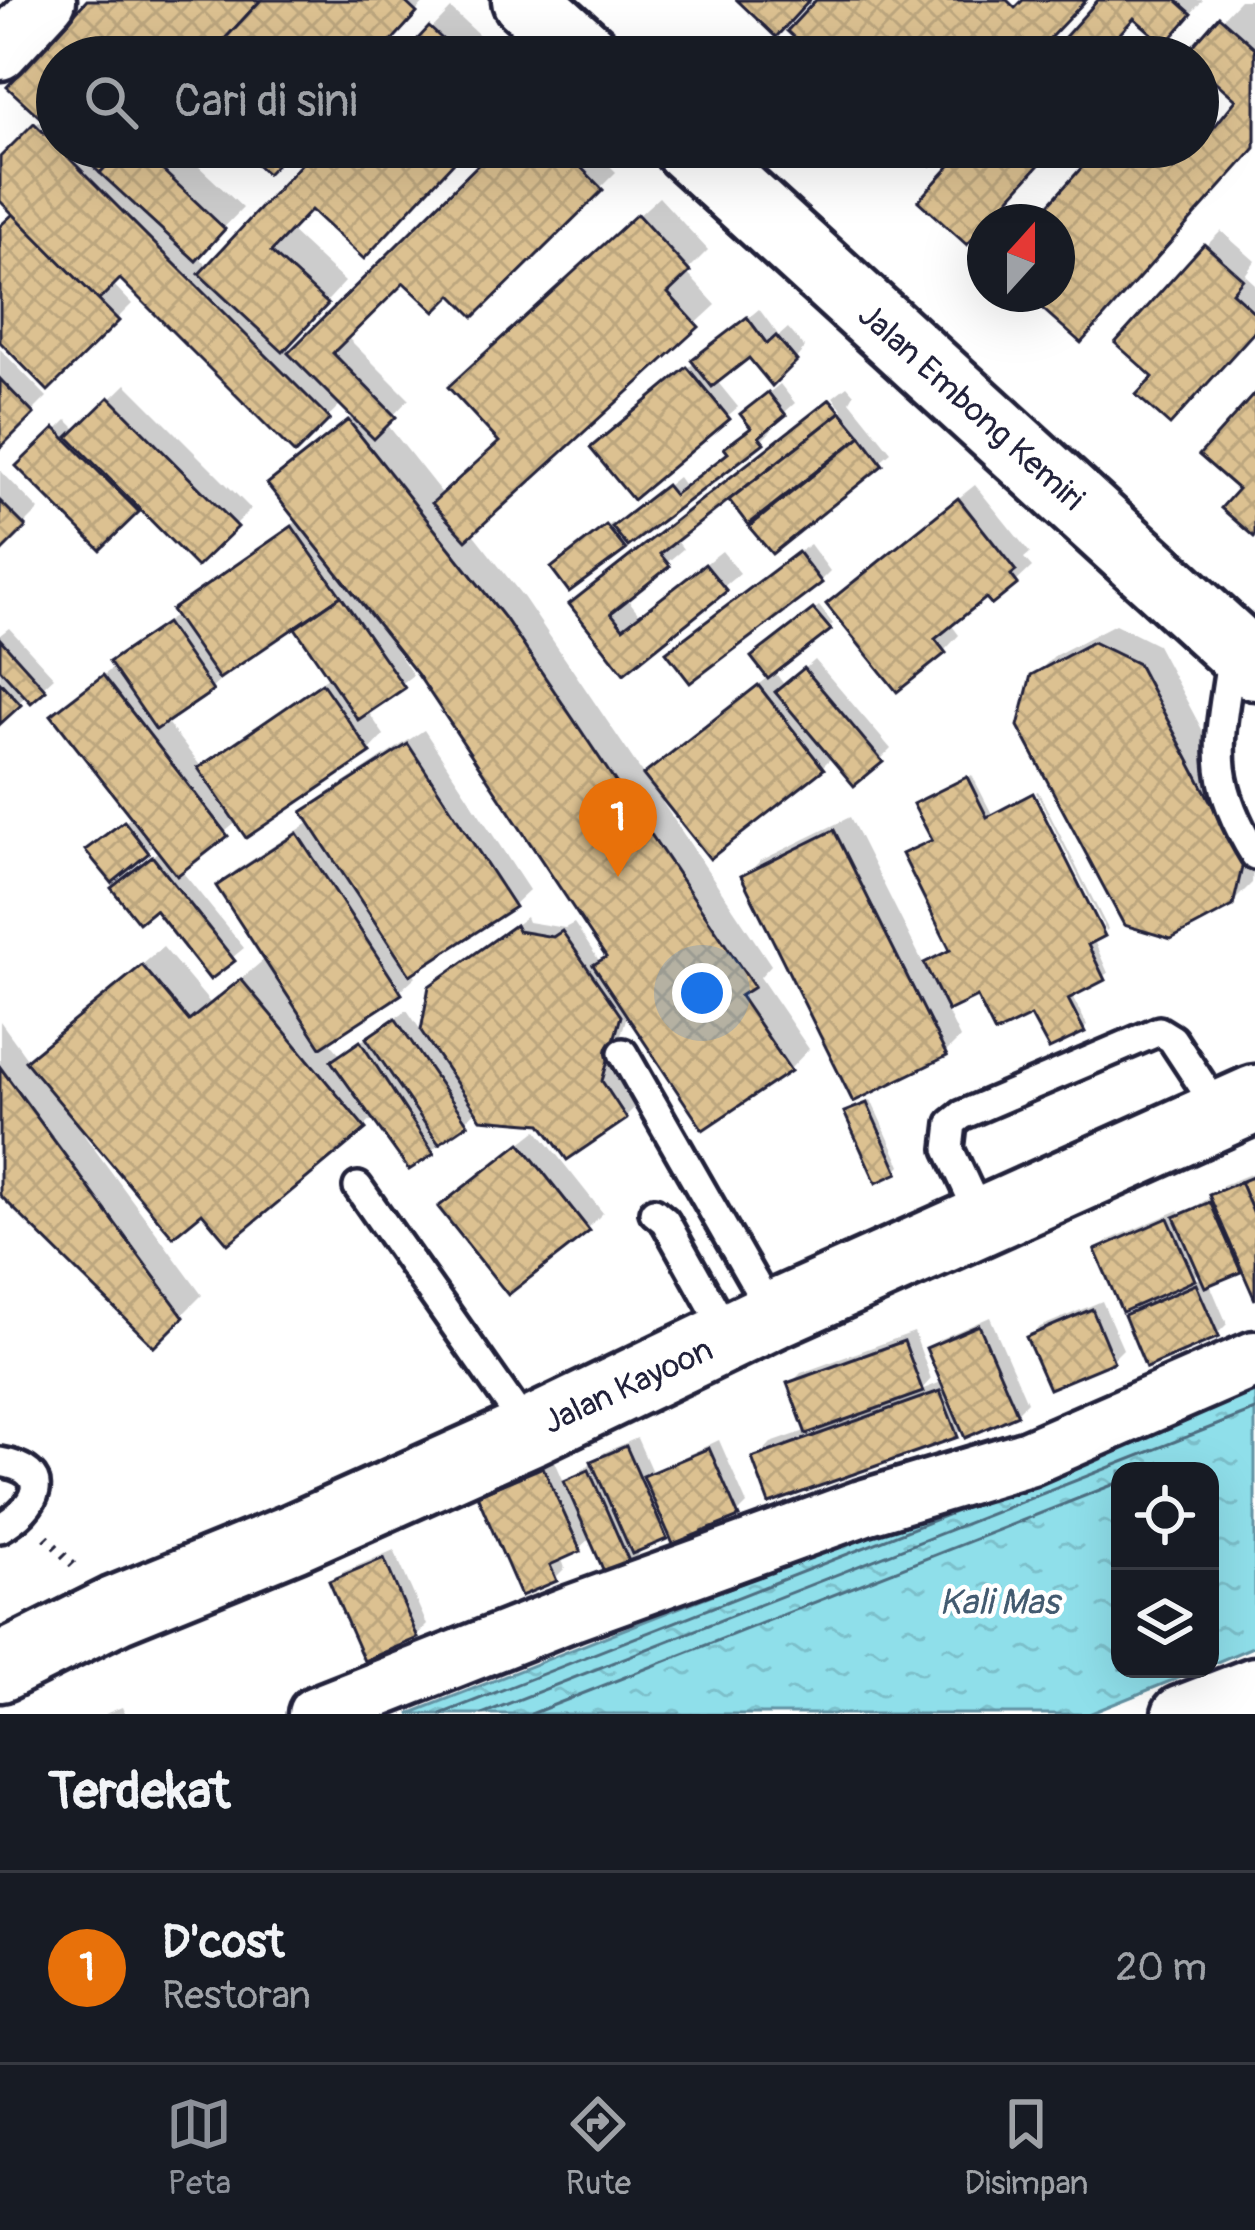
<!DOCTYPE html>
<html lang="id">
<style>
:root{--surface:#171b24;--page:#242831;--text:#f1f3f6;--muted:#9ea1a6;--line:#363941;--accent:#8c9099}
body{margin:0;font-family:Pangolin,sans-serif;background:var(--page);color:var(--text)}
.controls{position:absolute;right:36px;bottom:36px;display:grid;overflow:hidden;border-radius:24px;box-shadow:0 12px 48px #0002}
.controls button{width:108px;height:108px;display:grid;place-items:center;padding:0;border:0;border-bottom:3px solid var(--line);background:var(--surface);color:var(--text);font:60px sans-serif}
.compass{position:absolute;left:967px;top:204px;width:108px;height:108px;border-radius:50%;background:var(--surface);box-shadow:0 12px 48px #0002;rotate:21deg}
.you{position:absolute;left:702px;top:993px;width:42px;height:42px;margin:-30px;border:9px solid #fff;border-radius:50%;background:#1a73e8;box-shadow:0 0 0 18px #1a73e833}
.badge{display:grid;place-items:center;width:78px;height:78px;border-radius:50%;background:var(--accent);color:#fff;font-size:39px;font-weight:700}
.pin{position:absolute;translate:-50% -99px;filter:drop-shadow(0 3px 6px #0008)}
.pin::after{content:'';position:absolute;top:63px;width:42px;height:36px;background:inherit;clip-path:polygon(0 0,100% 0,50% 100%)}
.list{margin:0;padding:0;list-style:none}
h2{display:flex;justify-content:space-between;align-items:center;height:156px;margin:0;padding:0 48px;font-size:51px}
h2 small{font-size:39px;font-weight:400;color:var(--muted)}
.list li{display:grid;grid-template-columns:78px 1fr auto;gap:36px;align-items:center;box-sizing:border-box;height:192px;padding:0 48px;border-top:3px solid var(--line)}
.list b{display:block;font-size:45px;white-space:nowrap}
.list p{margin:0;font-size:39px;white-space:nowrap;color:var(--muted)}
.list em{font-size:39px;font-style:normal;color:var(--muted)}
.icon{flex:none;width:66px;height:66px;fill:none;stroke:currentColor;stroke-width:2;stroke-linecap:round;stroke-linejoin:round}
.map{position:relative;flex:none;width:1255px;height:1714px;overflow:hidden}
.search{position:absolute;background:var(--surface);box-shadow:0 12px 48px #0002;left:36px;right:36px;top:36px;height:132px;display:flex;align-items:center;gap:30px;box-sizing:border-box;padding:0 42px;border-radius:66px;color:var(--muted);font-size:45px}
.sheet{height:348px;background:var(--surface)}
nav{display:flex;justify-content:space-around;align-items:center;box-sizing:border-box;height:168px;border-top:3px solid var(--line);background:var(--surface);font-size:33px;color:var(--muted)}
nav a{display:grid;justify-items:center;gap:6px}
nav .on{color:var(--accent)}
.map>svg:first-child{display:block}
.water{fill:url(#water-ripples);stroke:#6393a4;stroke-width:3}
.shadow{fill:#0003;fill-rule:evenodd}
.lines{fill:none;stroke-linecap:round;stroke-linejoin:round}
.shore{stroke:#4e6e81;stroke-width:3}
.building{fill:url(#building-cross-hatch);stroke:#22223b;stroke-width:3}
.service-casing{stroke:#22223b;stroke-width:36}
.minor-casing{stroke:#22223b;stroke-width:63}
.tertiary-casing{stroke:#22223b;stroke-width:75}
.secondary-casing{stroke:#22223b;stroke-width:75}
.path{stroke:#22223b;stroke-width:8;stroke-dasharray:3 9;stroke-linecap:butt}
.service{stroke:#fff;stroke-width:27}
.minor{stroke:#fff;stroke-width:54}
.tertiary{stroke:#fff;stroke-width:66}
.secondary{stroke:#fff;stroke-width:66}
.labels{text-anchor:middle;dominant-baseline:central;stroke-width:9;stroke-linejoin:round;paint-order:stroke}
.street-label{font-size:33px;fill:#22223b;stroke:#fff}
.water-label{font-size:36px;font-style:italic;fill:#435b70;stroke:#fff}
</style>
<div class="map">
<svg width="1255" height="1714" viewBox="0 0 1255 1714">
<defs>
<pattern id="water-ripples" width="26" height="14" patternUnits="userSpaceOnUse" patternTransform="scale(3)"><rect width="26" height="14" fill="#8fdfea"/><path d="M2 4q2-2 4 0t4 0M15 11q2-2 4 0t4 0" fill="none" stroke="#7bbfca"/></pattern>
<pattern id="building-cross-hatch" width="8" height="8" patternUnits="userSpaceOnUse" patternTransform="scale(3)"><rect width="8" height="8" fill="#dcc191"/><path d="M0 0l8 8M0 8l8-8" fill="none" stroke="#bca67e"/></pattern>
</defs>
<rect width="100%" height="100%" fill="#fff"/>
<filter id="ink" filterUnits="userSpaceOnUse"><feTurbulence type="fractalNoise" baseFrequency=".00833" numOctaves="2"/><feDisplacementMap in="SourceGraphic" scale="24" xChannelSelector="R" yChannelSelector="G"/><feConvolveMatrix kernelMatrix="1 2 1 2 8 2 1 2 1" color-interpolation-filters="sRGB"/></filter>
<g filter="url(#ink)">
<polygon class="water" points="1255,1381 1255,1646 1210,1665 1210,1471 1120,1471 1120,1669 1200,1669 1089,1714 409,1714"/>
<g class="shadow">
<path d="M91 0H427L374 57H57V147H178L243 208 197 255 209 267 321 147H466L311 206 289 230 345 282 286 345 293 352 500 147H591L616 172 474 313 452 291 404 278 346 336 409 399 386 423 444 496 502 441 472 367 659 197 708 250 686 272 716 305 471 531 524 598 645 777 769 676 759 653 819 606 833 624 774 671 785 686 815 660 891 749 881 759 833 756 822 767 662 802 771 965 760 977 809 1049 790 1069 628 1012 611 1069 635 1107 625 1117 543 1121 478 1109 432 1151 375 1117 364 1127 202 1209 88 1131 84 1135 202 1295 154 1343 0 1190V1021L29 1061 163 947 211 1004 266 958 220 887 235 871 312 821 306 812 322 797 424 730 529 890 513 905 412 971 416 976 400 991 327 1039 341 1055 407 1010 424 1035 432 987 526 917 528 922 565 928 574 923 600 962 607 954 395 640 391 643 413 675 367 710 384 735 369 751 238 821 180 869 244 948 210 976 155 906 125 878 160 850 155 844 147 851 94 846 133 816 55 715 115 666 113 663 123 652 178 614 175 610 191 594 299 520 271 484 354 415 342 403 295 449 120 275 112 283 132 304 48 387 0 338V230L17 214 0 197V161L44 117 11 86ZM306 617 331 675 217 753 202 768 165 720 211 689 222 679 220 676Z"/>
<polygon points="1102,0 1203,0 1180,26 1135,15 1097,57 1051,57"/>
<polygon points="1240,0 1255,0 1255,146 1100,319 1030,294 1057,294 1057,222 1037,222 1104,147 1189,147 1194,152 1240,100 1198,62 1198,57 1189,54"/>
<polygon points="451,9 503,57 405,57"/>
<polygon points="1221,231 1255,261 1245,275 1255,284 1255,328 1158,376 1206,246"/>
<polygon points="759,309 779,336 788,328 805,348 788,368 749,354 716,380 738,407 634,496 604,438"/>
<polygon points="0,349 47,397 0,444"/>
<polygon points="126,384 251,509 197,563 141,506 100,546 20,466 67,420 78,431"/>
<polygon points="780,384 795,403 769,426 772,430 762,440 570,588 559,564 612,523 616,528 678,477 685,487 731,451 753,426 755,404"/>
<polygon points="847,386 854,394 850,401 891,452 773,550 733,500 742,491 740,487 675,538 683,549 626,597 640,615 722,551 740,573 624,670 573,605 828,401 839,414 843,410 833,397"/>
<polygon points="0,470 39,510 0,549"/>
<polygon points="975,485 1030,553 1024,558 1032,567 1016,582 987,594 950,623 959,635 944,651 845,589"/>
<polygon points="810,544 830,571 820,581 680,642"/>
<polygon points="1115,624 1157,645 1255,829 1252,883 1231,904 1034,676 1054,656"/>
<polygon points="9,628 54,677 31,698 28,694 0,720 0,635"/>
<polygon points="972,775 992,814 1031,795 1108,973 1071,994 1087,1025 1083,1029 979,993 946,1009 960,1038 945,1053 745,876 760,861 850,817 925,967 953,949 910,850 934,839 917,804"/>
<polygon points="1038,791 1108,929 1106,931 1036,792"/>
<polygon points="871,1100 901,1166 897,1170 848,1113"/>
<polygon points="537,1130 603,1213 588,1228 458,1192"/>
<path d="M1255 1172V1292L1244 1267 1209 1282 1227 1324 1217 1334 1127 1315 1143 1299 1098 1250 1109 1240 1179 1210 1181 1215 1211 1197 1223 1185ZM1201 1270 1204 1277 1186 1284Z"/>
<polygon points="1102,1301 1123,1349 1113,1359 1030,1338 1040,1327"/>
<polygon points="990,1317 1027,1402 1017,1412 964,1427 956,1435 756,1459 771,1443 808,1430 790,1384 801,1373 914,1332 931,1379 921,1390 944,1381 930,1349 940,1339"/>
<polygon points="637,1438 652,1472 719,1440 747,1504 737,1514 671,1530 638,1548 640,1553 629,1563 592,1537 579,1549 561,1557 565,1568 555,1578 481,1496 491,1486 554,1459 565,1484 605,1452"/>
<polygon points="394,1550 427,1625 417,1635 333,1582 343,1572"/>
<polygon points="122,1707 125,1714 105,1714"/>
</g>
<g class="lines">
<g class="shore">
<polyline points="441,1714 957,1511"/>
<polyline points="482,1714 1255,1410"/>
<polyline points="531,1714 1120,1482"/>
</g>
</g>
<g class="building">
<polygon points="87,0 261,0 208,57 57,57 57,133 7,87"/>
<polygon points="261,0 403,0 417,13 377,57 208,57"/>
<polygon points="737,0 810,0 776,37"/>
<polygon points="816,0 1007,0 1015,8 1023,0 1086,0 1032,57 815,57 787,31"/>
<polygon points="1098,0 1176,0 1192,14 1165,45 1134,18 1099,57 1047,57"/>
<polygon points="1219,16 1255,48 1255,148 1081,343 1026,294 1057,294 1057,222 1033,222 1100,147 1147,147 1173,170 1198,147 1236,100 1198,66 1198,57 1185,55"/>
<polygon points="429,27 462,57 401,57"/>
<polygon points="34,123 330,419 295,454 120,279 98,301 0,201 0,157"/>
<polygon points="72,147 124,147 100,173"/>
<polygon points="124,147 174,147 157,165 225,229 196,261 100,173"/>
<polygon points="238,147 293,147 267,174"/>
<polygon points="317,147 468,147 364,259 311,210 271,252 328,304 283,352 199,274"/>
<polygon points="496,147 561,147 603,190 474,317 452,295 435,312 404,283 333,353 396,417 374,439 288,353"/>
<polygon points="911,147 947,147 930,165"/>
<polygon points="967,147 1055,147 967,245 918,201"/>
<polygon points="13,214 119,321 48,391 0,342 0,226"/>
<polygon points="637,214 690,272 668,293 699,327 466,540 432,503 499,442 448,387"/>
<polygon points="1204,244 1243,279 1232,292 1255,313 1255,331 1170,425 1136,395 1153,377 1115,343"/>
<polygon points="747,317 767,344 776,336 797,361 772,386 749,358 712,387 691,360"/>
<polygon points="687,367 730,419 633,500 590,448"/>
<polygon points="0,379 34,414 0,448"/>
<polygon points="768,392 786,415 759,437 764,443 628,547 612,527 666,485 674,495 728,453 724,448 751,428 740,414"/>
<polygon points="1255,393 1255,536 1254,537 1221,508 1238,489 1199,455"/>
<polygon points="109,397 238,527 197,567 68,437"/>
<polygon points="830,399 841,412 660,554 670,566 611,613 623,628 705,564 727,591 624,674 569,604"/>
<polygon points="841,412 861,436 748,525 729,500"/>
<polygon points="348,420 505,618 754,987 740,996 791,1071 703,1130 593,965 606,957 418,675 267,484"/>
<polygon points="55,428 139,512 100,550 16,466"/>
<polygon points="861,436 883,465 772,554 749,527"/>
<polygon points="958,498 1016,571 1011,575 1018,584 992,605 986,598 935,639 946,653 897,692 826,604"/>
<polygon points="0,501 26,527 0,553"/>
<polygon points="606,525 626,550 569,592 551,568"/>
<polygon points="292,526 341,596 219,679 171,610"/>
<polygon points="798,552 822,583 690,683 666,652"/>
<polygon points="341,596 405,688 358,720 295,628"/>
<polygon points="813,609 831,630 768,679 751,657"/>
<polygon points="166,623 213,691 156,730 109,662"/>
<polygon points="0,639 46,690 31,703 0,669"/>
<polygon points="1093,642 1138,664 1243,863 1233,906 1171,939 1124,925 1018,726 1031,675"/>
<polygon points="804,668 883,762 854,786 775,692"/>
<polygon points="103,675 228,836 177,876 51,715"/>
<polygon points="0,682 21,705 0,724"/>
<polygon points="322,683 371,753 246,838 198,768"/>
<polygon points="758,685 824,769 710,859 643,775"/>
<polygon points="408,744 515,907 410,975 302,812"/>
<polygon points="967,777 987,817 1033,793 1105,936 1088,945 1105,980 1068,999 1085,1032 1049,1049 1031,1016 995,1033 977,997 948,1011 924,963 950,950 902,854 932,840 913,804"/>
<polygon points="124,821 149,853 112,883 85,850"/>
<polygon points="834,830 947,1056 853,1102 741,876"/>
<polygon points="297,833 402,994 321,1047 216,886"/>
<polygon points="152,856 235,961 210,980 155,910 139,923 111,888"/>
<polygon points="515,925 518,931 553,937 562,931 621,1016 602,1081 627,1119 567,1160 541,1124 481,1119 421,1031 429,986"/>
<polygon points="142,965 189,1021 241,979 366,1129 228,1244 202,1213 173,1237 25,1061"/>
<polygon points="395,1018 468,1124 439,1144 366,1038"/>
<polygon points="360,1041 434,1154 409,1170 331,1061"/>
<polygon points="0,1067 184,1317 154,1347 0,1195"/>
<polygon points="867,1103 898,1173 876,1183 844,1112"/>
<polygon points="520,1143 590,1231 508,1295 438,1207"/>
<polygon points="1255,1176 1255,1217 1240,1182"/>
<polygon points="1240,1182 1255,1217 1255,1300 1209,1195"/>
<polygon points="1210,1202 1241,1272 1205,1287 1174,1217"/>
<polygon points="1168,1218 1195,1280 1122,1312 1095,1250"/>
<polygon points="1196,1284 1219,1337 1146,1368 1124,1315"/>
<polygon points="1092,1309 1114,1362 1049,1389 1026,1337"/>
<polygon points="979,1325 1018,1415 965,1438 926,1348"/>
<polygon points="904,1341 923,1392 806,1434 787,1383"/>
<polygon points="940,1391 958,1437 769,1504 752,1458"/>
<polygon points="626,1446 667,1539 632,1554 591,1461"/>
<polygon points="709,1448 739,1517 673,1544 643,1476"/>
<polygon points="543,1467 581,1551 550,1565 557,1581 521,1596 477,1495"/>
<polygon points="589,1470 631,1566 606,1576 564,1481"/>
<polygon points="384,1558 418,1638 364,1661 329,1581"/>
</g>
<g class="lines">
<defs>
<g id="service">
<path d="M1232 653C1220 741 1205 774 1255 855"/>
<polyline points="623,1053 773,1315"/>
<polyline points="358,1187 530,1432"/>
<polyline points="654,1212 665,1221 729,1336"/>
<polyline points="983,1222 949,1149 952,1123 962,1115 1159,1031 1172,1039 1222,1115"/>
<path d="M0 1462C56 1471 37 1507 0 1528"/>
</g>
<g id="minor">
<polyline points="0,52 48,0"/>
<polyline points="316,1714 572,1613 862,1508 1028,1458 1255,1359"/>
<polyline points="1180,1714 1255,1685"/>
</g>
<g id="tertiary">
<polyline points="526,0 589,57"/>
<polyline points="687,147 1255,666"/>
</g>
<polyline id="secondary" points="0,1668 116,1610 293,1538 530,1432 773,1315 1255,1099"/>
</defs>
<use href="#service" class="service-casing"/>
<use href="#minor" class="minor-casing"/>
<use href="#tertiary" class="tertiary-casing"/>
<use href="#secondary" class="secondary-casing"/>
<polyline class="path" points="46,1537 78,1570"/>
<use href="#service" class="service"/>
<use href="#minor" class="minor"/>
<use href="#tertiary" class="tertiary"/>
<use href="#secondary" class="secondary"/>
</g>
</g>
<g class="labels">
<g class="street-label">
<text transform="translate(971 407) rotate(42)">Jalan Embong Kemiri</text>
<text transform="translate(628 1386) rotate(-25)">Jalan Kayoon</text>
</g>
<g class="water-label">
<text x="999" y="1602">Kali Mas</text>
</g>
</g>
</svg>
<div class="controls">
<button><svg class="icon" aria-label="locate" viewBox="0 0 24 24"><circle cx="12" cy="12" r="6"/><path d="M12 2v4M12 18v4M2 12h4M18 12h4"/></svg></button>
<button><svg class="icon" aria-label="layers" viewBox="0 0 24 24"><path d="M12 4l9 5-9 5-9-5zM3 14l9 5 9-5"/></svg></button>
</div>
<svg class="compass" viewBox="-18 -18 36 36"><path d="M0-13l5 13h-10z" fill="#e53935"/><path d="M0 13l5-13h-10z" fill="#9ea1a6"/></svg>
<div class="you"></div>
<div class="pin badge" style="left:618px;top:877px;background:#e8710a">1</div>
<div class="search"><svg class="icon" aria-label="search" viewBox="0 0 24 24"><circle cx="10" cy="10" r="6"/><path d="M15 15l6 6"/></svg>Cari di sini</div>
</div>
<section class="sheet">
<h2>Terdekat<small></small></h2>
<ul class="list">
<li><span class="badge" style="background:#e8710a">1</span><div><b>D'cost</b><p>Restoran</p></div><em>20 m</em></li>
</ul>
</section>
<nav>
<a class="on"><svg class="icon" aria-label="map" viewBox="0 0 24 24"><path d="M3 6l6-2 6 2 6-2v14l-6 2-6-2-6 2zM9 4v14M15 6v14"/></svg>Peta</a>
<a><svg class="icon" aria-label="directions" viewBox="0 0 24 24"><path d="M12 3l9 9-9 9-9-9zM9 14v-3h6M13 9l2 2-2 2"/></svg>Rute</a>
<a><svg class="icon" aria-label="saved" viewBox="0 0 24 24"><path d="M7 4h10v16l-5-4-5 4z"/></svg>Disimpan</a>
</nav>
